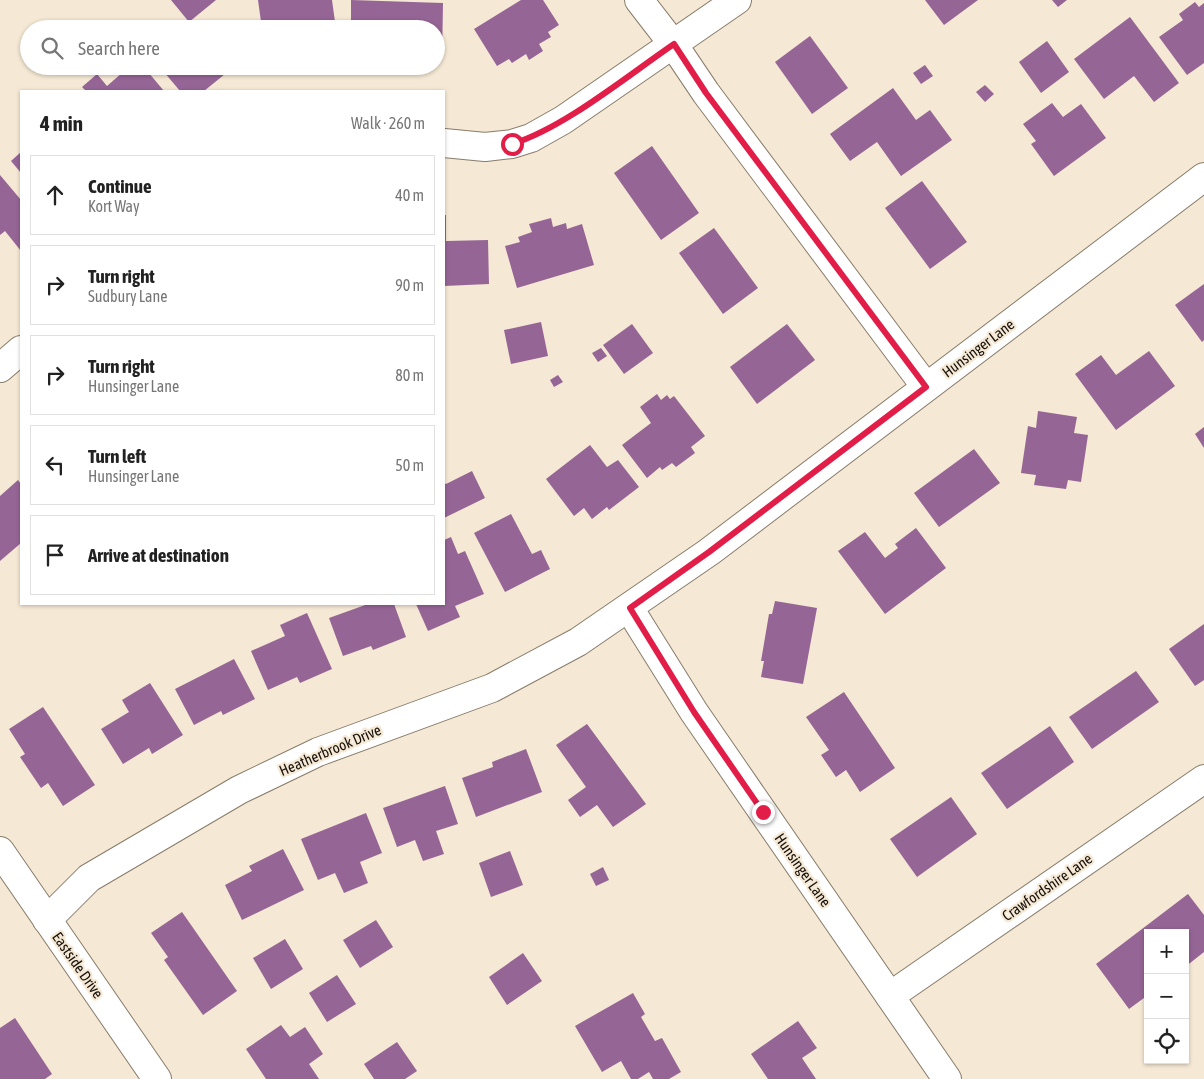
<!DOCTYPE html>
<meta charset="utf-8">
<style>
:root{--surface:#fff;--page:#f2f2f2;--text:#222;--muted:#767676;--line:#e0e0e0}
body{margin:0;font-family:"Asap Condensed",sans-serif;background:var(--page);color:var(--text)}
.controls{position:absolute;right:15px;bottom:15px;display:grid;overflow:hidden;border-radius:0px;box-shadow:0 1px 4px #0004}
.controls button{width:45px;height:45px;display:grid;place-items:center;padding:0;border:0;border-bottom:1px solid var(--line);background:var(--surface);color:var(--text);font:25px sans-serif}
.stop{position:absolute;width:15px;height:15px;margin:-11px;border:4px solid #e11d48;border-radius:50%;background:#fff}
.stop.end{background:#e11d48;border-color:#fff;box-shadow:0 1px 5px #0008}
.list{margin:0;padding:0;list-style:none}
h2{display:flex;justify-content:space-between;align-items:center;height:65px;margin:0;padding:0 20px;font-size:21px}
h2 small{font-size:16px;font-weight:400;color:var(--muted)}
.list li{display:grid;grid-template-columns:32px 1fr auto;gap:15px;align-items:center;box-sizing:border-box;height:80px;margin:0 10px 10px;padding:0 10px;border:1px solid var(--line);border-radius:0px}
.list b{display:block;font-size:19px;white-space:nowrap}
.list p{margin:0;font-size:16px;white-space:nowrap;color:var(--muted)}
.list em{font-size:16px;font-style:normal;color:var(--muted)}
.icon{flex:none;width:28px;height:28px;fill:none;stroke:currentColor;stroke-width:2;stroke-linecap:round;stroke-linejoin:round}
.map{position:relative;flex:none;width:1204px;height:1079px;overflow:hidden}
.search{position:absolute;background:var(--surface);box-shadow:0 1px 4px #0004;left:20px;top:20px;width:425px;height:55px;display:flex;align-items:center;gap:12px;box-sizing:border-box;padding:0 18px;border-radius:28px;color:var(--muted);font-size:19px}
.panel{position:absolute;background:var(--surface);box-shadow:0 1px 4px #0004;left:20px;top:90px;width:425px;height:515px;border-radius:0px}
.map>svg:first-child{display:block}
.building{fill:#956596}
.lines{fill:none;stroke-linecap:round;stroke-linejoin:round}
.minor-casing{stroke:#887c6b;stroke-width:30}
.minor{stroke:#fff;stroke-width:28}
.route{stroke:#e11d48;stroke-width:6}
.labels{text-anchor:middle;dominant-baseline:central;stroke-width:4.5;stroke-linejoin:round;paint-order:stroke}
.street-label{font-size:15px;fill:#140f09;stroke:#f5e8d4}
</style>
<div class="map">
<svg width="1204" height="1079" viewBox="0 0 1204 1079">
<rect width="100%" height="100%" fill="#f5e8d4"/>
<g class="building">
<polygon points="171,0 216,0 189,22"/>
<polygon points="258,0 332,0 336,29 262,29"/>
<polygon points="351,0 443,3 442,60 436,60 436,29 351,29"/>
<polygon points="521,0 543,0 559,25 548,32 551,37 539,44 543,51 529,60 526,54 512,63 509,59 497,66 474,29"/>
<polygon points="925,0 978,0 944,25"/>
<polygon points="1052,0 1067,0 1058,7"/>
<polygon points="1195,2 1199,7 1204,3 1204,63 1187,75 1159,37 1183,20 1179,14"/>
<polygon points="1130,17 1179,83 1154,102 1134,76 1104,99 1074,59"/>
<polygon points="810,36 848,88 812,114 775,62"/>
<polygon points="1047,41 1069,72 1041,93 1019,62"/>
<polygon points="925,65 933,76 921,84 913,73"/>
<polygon points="130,66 143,66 164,91 86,91 82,87 97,74 107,86"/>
<polygon points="172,66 235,66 204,91 180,91 164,72"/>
<polygon points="985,85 994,94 985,102 976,92"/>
<polygon points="893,88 916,120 930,110 952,140 901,176 877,142 850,161 830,134"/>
<polygon points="1052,103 1063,117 1081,104 1106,138 1054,176 1031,144 1036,141 1023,124"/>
<polygon points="652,146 699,213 661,240 614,173"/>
<polygon points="21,152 21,173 11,161"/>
<polygon points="0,175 21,200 21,251 5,231 0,235"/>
<polygon points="922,181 967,242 930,269 885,208"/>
<polygon points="444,215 446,215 446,241 488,240 489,284 444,286"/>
<polygon points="551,218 553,227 566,223 567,229 582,224 594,265 517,288 505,246 520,242 518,237 532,232 529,224"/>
<polygon points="714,228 758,288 723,314 679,253"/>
<polygon points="1204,284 1204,340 1202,342 1175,305"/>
<polygon points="541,322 548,356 511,364 504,330"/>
<polygon points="632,324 653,353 624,374 603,345"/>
<polygon points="787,324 815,360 757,404 730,367"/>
<polygon points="601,348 607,356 598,362 592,353"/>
<polygon points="1149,351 1175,386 1116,430 1075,374 1101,355 1116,375"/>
<polygon points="558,375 563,382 554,387 550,380"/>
<polygon points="657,394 661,400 667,395 670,399 674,396 705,436 691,447 695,453 676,467 672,463 662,470 660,467 647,478 622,445 651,423 640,407"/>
<polygon points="1038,411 1077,417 1074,433 1088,435 1081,482 1068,480 1066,489 1034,485 1036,475 1021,473 1028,426 1036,428"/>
<polygon points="1204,427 1204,448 1195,434"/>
<polygon points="590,445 607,467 618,460 639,487 609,510 607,507 592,519 584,508 574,516 546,479"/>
<polygon points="974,449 1000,483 939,527 914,493"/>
<polygon points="472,471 485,498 444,518 444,483 446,484"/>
<polygon points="18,480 21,484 21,543 0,561 0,496"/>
<polygon points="511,514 532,554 541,550 550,569 505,592 474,533"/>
<polygon points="916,528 946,568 885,614 838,551 865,532 885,558 898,548 895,544"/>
<polygon points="451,537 458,554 465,551 484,594 455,606 460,617 428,631 416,604 444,604 444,540"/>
<polygon points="775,601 817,608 803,684 761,677 764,661 761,661 769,614 772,614"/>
<polygon points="368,604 394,604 406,637 373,650 371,646 343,656 329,618"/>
<polygon points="307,613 332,669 300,683 297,677 268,690 251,651 285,636 280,625"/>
<polygon points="1204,624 1204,680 1195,686 1169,649"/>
<polygon points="234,659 255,699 223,715 221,711 194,725 175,689"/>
<polygon points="1136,671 1159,702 1092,749 1069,717"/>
<polygon points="150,683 183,735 152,754 149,748 123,764 101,729 129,712 122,700"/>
<polygon points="844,692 895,768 860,792 846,770 836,777 821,755 829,750 806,717"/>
<polygon points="43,707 95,785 63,806 48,783 41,788 20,757 25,754 9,729"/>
<polygon points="587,724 646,804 613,827 597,805 580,817 568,800 586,787 556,745"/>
<polygon points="1050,726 1074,762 1007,809 981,773"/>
<polygon points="526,749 542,792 476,817 462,778 493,767 492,762"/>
<polygon points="445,786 458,824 436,831 444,854 423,861 415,840 397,847 383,808"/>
<polygon points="951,797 977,834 917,877 890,839"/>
<polygon points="366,813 382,853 360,862 368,883 344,893 335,873 318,880 301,839"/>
<polygon points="283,849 304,890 242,920 225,885 252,871 249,866"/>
<polygon points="510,851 523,885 491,897 479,863"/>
<polygon points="603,867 609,880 596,886 590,874"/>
<polygon points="1188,894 1204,915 1204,952 1185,967 1185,933 1148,933 1148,995 1129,1009 1096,964"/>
<polygon points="182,912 237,991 203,1015 164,960 168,957 151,933"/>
<polygon points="376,920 393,947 360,968 343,940"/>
<polygon points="285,939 303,969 271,989 253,958"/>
<polygon points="523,953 542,981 507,1005 489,977"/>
<polygon points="337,975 356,1004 327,1022 309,993"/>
<polygon points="633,993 645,1014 641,1017 655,1041 662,1038 681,1072 669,1079 653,1079 649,1072 638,1079 631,1079 621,1061 602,1072 575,1026"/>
<polygon points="15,1018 52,1074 45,1079 0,1079 0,1028"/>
<polygon points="798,1021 817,1048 802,1058 816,1079 768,1079 751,1054"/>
<polygon points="281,1025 290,1037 305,1027 323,1054 309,1064 319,1079 266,1079 246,1049"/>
<polygon points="397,1042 417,1071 405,1079 374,1079 364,1064"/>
</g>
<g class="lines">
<defs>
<g id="minor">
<polyline points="639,0 673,44 706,93 926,387"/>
<polyline points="444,143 485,147 512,144 531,138 563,120 737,0"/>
<polyline points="0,368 21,350"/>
<polyline points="629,608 694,712 947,1079"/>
<polyline points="0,851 157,1079"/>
<polyline points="47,920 89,878 239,790 318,752 492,688 578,642 709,552 1204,177"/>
<polyline points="890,996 1204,779"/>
</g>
</defs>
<use href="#minor" class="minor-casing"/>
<use href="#minor" class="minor"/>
</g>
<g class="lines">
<path class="route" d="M512 144C564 128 627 76 674 44L706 93 926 387 709 552 630 608 694 712 763 812"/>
</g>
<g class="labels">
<g class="street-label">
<text transform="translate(978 348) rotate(-37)">Hunsinger Lane</text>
<text transform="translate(330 750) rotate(-23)">Heatherbrook Drive</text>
<text transform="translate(803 870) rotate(55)">Hunsinger Lane</text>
<text transform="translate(1047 887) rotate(-35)">Crawfordshire Lane</text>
<text transform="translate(78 965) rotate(55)">Eastside Drive</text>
</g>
</g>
</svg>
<div class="controls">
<button>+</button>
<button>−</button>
<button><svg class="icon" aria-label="locate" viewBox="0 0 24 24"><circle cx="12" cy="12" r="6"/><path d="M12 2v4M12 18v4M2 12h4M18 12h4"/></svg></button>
</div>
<div class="stop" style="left:512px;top:144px"></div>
<div class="stop end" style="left:763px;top:812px"></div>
<div class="search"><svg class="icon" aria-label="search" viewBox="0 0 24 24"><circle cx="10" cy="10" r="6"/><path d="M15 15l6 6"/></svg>Search here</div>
<section class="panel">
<h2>4 min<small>Walk · 260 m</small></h2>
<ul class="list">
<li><svg class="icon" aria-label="ahead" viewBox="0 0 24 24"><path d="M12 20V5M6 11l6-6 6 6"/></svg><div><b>Continue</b><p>Kort Way</p></div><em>40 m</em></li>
<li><svg class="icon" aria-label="right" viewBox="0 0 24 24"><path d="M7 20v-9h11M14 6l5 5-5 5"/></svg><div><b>Turn right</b><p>Sudbury Lane</p></div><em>90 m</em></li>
<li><svg class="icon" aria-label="right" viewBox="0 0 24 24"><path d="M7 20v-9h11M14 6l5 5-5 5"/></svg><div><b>Turn right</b><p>Hunsinger Lane</p></div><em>80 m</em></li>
<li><svg class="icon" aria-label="left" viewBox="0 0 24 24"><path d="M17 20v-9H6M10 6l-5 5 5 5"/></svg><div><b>Turn left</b><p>Hunsinger Lane</p></div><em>50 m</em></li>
<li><svg class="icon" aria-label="arrive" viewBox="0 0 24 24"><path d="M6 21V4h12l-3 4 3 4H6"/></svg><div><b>Arrive at destination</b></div></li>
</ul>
</section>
</div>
